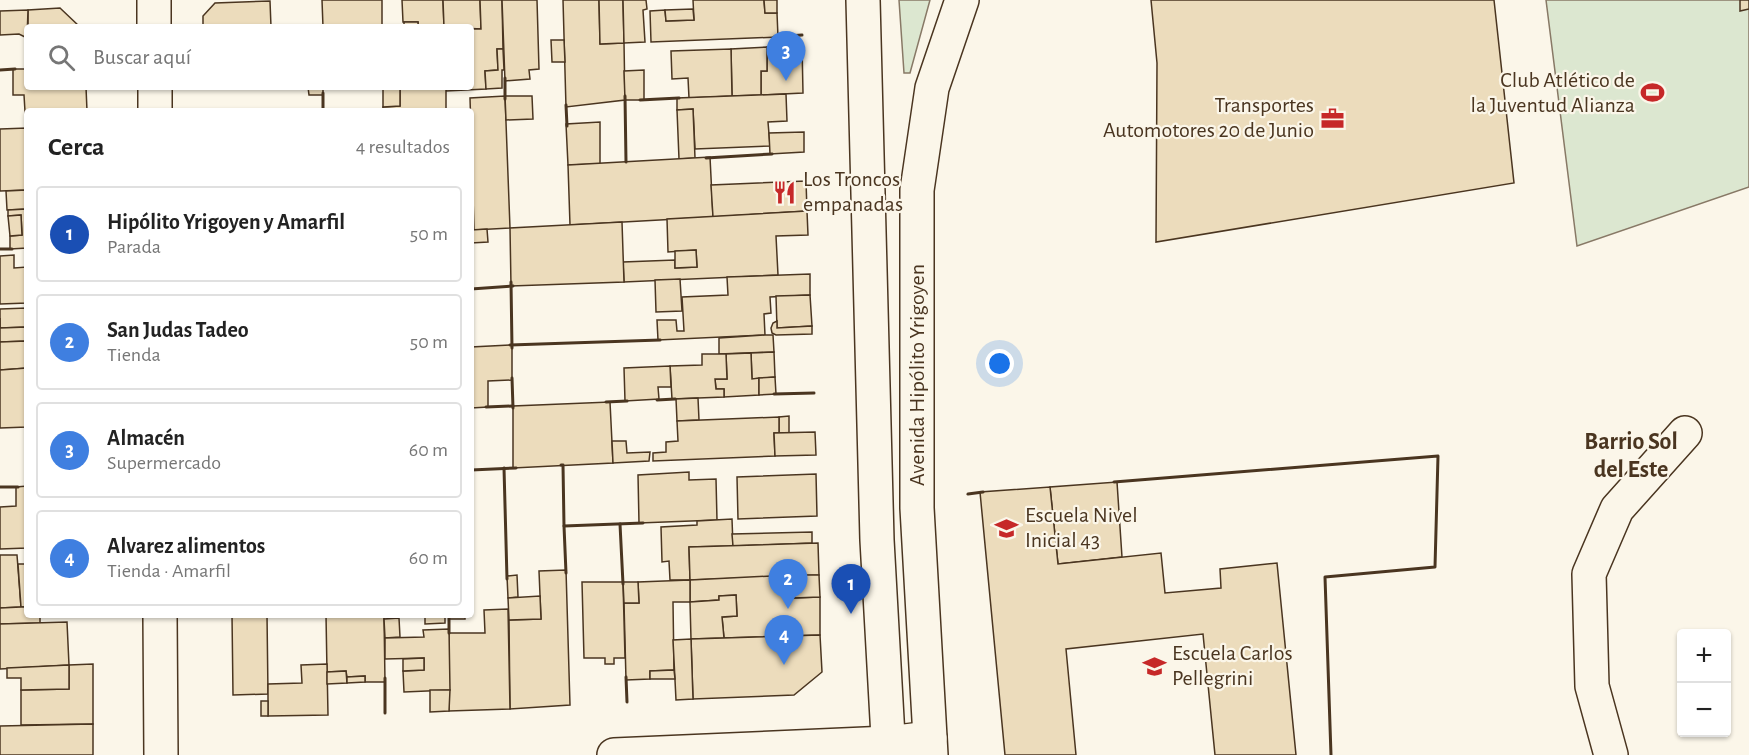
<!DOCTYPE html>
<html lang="es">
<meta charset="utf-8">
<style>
:root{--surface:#fff;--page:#f2f2f2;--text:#222;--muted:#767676;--line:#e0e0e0;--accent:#c62828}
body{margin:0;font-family:"Alegreya Sans",sans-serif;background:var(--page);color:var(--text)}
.controls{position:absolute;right:18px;bottom:18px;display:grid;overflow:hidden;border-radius:6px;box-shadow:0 2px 4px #0004}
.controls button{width:54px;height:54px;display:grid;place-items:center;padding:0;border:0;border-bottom:2px solid var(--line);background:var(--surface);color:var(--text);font:30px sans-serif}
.you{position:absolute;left:1000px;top:364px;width:21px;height:21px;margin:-15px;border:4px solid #fff;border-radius:50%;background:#1a73e8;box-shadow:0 0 0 9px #1a73e833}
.badge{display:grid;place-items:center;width:39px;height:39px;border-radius:50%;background:var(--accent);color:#fff;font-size:20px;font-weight:700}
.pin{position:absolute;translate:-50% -50px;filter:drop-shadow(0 2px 3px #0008)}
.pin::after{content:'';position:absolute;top:32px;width:21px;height:18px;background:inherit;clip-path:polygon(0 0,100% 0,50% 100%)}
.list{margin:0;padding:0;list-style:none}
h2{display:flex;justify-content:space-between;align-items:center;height:78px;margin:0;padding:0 24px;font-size:26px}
h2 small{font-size:20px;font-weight:400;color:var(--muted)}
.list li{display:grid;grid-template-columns:39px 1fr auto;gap:18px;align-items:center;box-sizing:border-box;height:96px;margin:0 12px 12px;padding:0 12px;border:2px solid var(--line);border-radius:6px}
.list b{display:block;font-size:22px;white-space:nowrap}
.list p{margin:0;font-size:20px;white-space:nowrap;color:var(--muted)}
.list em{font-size:20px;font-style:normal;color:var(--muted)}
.icon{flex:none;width:33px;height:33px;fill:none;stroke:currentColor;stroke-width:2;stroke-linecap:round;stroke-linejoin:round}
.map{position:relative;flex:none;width:1749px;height:755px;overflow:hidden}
.search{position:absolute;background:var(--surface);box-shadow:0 2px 4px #0004;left:24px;top:24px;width:450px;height:66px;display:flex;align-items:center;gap:15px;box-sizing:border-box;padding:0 21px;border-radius:6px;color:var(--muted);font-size:22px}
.panel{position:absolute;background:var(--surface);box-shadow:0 2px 4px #0004;left:24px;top:108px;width:450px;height:510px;border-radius:6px}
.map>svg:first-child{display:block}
.green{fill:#dce7d0;stroke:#887966;stroke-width:1.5}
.building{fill:#ecdcbc;stroke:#4a3520;stroke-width:1.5}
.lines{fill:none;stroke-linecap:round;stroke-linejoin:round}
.minor-casing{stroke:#4a3520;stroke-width:36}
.primary-casing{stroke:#4a3520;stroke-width:36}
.minor{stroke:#fbf6e9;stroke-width:33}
.primary{stroke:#fbf6e9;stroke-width:33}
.wall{stroke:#4a3520;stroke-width:3}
.labels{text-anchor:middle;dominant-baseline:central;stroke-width:4.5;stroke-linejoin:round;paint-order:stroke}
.poi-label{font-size:22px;fill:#4a3520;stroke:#fbf6e9;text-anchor:start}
.street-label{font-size:22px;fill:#4a3520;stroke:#fbf6e9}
.neighbourhood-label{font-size:24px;font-weight:bold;fill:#4a3520;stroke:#fbf6e9}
</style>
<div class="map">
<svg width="1749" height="755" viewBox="0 0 1749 755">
<rect width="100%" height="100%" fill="#fbf6e9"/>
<g class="green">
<polygon points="899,0 930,0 910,73 904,73"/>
<polygon points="1546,0 1749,0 1749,187 1577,246"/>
</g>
<g class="building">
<polygon points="322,0 382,0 382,27 323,27"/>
<polygon points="402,0 443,0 444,27 418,27 418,22 403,22"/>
<polygon points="443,0 480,0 481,29 444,27"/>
<polygon points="480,0 502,0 503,49 497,49 498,70 485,71 486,89 446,91 446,87 471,87 471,29 481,29"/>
<polygon points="502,0 537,0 539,69 529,70 530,79 505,81"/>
<polygon points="563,0 599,0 600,44 624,43 625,100 566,107"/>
<polygon points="599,0 623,0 624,43 600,44"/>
<polygon points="623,0 646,0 647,9 643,10 645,42 624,43"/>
<polygon points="693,0 764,0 765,13 777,13 778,37 651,42 650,11 665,10 666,21 694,20"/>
<polygon points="764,0 777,0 777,13 765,13"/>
<polygon points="1151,0 1494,0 1514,183 1156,242 1157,63"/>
<polygon points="1740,0 1749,0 1749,9 1740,11"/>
<polygon points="270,1 271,27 203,27 203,16 215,3"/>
<polygon points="60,8 80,27 28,27 28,10"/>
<polygon points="693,9 694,20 666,21 665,10"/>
<polygon points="28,10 27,38 19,34 0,35 0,11"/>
<rect x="404" y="22" width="14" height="5"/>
<polygon points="551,40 564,40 565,62 552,62"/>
<polygon points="802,45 803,93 761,95 761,71 767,71 767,47"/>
<polygon points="767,47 767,71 761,71 761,95 732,96 731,49"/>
<polygon points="497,49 503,49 504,70 502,70 502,88 486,89 485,71 498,70"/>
<polygon points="731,49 732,96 689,98 688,78 672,79 671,51"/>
<polygon points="13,69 27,69 27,87 86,87 87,111 27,111 27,128 26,128 24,95 13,95"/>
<polygon points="644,70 644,100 625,100 624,71"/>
<polygon points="308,87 323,87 323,95 309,95"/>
<polygon points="400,87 446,87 446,111 383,111 383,107 400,106"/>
<polygon points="383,88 400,88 400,106 383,107"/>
<polygon points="786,94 787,121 768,122 770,146 695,149 693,109 677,110 677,98"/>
<polygon points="505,96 510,228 474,230 470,98"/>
<polygon points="505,96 532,96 533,119 506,120"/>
<polygon points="693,109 695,158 679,159 677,110"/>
<polygon points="600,122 600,164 568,165 566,124"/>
<polygon points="27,128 27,190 0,191 0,129"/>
<polygon points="804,132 804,152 770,154 769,133"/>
<polygon points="710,157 713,217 570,225 568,165"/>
<polygon points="806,181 807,211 713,217 711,185"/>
<polygon points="27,190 27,209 7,210 6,191"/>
<polygon points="27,209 27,248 10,249 10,236 22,235 21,215 8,216 8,210"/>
<polygon points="807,211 808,235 776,236 778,275 624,282 623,262 675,260 675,268 697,267 696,250 668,252 667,219"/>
<polygon points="21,215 22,235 10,236 8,216"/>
<polygon points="622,222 624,282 511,286 510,228"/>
<polygon points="487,229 488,242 471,243 471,230"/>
<polygon points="696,250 697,267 675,268 675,251"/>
<polygon points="14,255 14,268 27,267 27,303 0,304 0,256"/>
<polygon points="810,274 810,295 770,297 771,313 764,314 765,335 658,340 657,320 676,320 677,331 684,331 682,297 728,295 727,277"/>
<polygon points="680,279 682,311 656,312 655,280"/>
<polygon points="810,295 812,326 777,328 776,296"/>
<polygon points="27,308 27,327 0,328 0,309"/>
<polygon points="0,318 0,328 27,327 27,341 0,342"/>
<polygon points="777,321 777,328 812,326 812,334 776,335 772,333 771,328 773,323"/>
<polygon points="765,335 773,335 774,352 719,354 719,338"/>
<polygon points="27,341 27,368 0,370 0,342"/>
<polygon points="512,345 512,380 488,381 488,407 471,408 471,347"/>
<polygon points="774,352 775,377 752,379 751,353"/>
<polygon points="751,353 752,379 759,378 759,395 724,397 724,389 716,389 715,379 727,379 726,354"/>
<polygon points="702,354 726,354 727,379 715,379 716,389 724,389 724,397 672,399 670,366 702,365"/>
<polygon points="670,366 671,387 658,387 659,399 625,401 624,368"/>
<polygon points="27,368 27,427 0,428 0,370"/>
<polygon points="775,377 776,394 759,395 759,378"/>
<polygon points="698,398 699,420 677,421 676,399"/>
<polygon points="610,402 613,463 513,468 513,406"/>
<polygon points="789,416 789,433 779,433 779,417"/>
<polygon points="779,417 779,433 774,433 775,456 653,461 653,453 666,452 666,442 678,441 677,421"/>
<polygon points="815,432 816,455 775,456 774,433"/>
<polygon points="612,441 626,441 627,453 650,452 649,461 613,463"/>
<polygon points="689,472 689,480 716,479 717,520 639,523 638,475"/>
<polygon points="816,474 817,516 738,519 737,477"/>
<polygon points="1117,482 1122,557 1058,564 1050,487"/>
<polygon points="27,486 27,548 0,549 0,507 16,506 16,487"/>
<polygon points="1050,487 1058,564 1161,553 1165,593 1221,588 1220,569 1277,563 1296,755 1215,755 1203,634 1066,649 1076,755 1005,755 980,492"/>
<polygon points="732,519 733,546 689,547 690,580 670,580 669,561 662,562 661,527 697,525 697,521"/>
<polygon points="812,532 812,543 733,546 732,534"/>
<polygon points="818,543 819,575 690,580 689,547"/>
<polygon points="0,555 17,555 21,607 0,608"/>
<polygon points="18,564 27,564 27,607 21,607"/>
<polygon points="566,570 570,705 510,709 509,620 541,619 539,571"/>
<polygon points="517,575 518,597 508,598 507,576"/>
<polygon points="792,575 793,598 820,597 820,635 724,638 722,617 737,616 736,595 719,596 719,600 690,602 690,580"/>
<polygon points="792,575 819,575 820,597 793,598"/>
<polygon points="690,580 690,602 673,602 674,670 650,671 650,679 626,680 624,603 639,603 638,582"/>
<polygon points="582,582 623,582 625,658 614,658 614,664 605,664 605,658 584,658"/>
<polygon points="623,582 638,582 639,603 624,603"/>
<polygon points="736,595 737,616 722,617 724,638 691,639 690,602 719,600 719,596"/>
<polygon points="540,596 541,619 509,620 508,598"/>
<polygon points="21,607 27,607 27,615 40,615 40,623 0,624 0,608"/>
<polygon points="508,609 510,709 449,711 449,633 485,633 484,610"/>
<polygon points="232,615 267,615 268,694 233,695"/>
<polygon points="326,615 384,615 385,682 365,682 365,676 347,677 346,671 327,672"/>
<polygon points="425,615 445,615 445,623 425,624"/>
<rect x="449" y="615" width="16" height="4"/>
<polygon points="399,618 400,637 385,638 384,619"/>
<polygon points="67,622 69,665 0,669 0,624"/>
<polygon points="449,629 450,690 404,692 403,671 424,670 424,658 385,659 385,638 424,637 423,630"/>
<polygon points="820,635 822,672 794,695 693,699 691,639"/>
<polygon points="691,639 693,699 676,700 673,640"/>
<polygon points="424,658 424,670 403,671 403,659"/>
<polygon points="93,664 93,724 21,725 21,690 69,689 69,665"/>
<polygon points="327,664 328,715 268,716 268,684 302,683 301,665"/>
<polygon points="69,665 69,689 21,690 21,678 7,678 7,668"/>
<polygon points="674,670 675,679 650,679 650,671"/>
<polygon points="346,671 347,683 327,684 327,672"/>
<polygon points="365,676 365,682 347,683 347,677"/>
<polygon points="430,690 450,690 449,711 430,712"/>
<rect x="261" y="701" width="7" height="15"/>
<polygon points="93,724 93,755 0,755 0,726"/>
</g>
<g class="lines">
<defs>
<g id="minor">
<polyline points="154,0 154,27"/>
<polyline points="155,87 155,111"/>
<polyline points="160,615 161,755"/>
<polyline points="614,755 888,743 930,738"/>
<polyline points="1611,755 1592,686 1589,574 1617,509 1685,433"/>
</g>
<g id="primary">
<polyline points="863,0 877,540 889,755"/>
<polyline points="931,755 917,508 917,190 932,88 962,0"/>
</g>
</defs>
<use href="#minor" class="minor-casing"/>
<use href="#primary" class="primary-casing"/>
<use href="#minor" class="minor"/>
<use href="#primary" class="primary"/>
<g class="wall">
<polyline points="774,37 802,35"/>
<polyline points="0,70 15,69"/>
<polyline points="505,78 505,99"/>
<polyline points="323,93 323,111"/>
<polyline points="625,96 626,162"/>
<polyline points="640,100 679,98"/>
<polyline points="566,105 567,126"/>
<polyline points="706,158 772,154"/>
<polyline points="0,249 12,249"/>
<polyline points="511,282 512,348"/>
<polyline points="471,289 513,286"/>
<polyline points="510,345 660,340"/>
<polyline points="512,378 513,408"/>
<polyline points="774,394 814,393"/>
<polyline points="657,400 675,399"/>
<polyline points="606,402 627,401"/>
<polyline points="486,407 513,406"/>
<polyline points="561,465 563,465 564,526 643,523"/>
<polyline points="504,468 507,579"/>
<polyline points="471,470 516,468"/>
<polyline points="1114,482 1438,456 1435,567 1325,577 1331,755"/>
<polyline points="0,487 18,487"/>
<polyline points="968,494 983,492"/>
<polyline points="620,524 623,584"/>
<polyline points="564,526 566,573"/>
<polyline points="449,615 449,633"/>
<polyline points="626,677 627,702"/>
<polyline points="385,678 385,713"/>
</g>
</g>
<defs>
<symbol id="stadium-bare" viewBox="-9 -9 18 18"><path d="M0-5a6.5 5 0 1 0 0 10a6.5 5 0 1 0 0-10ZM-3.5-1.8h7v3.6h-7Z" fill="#c62828" stroke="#fbf6e9" stroke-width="2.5" paint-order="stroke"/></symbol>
<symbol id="office-bare" viewBox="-9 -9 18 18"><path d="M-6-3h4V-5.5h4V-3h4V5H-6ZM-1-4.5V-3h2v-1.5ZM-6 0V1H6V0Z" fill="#c62828" stroke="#fbf6e9" stroke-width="2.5" paint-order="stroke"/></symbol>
<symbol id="restaurant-bare" viewBox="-9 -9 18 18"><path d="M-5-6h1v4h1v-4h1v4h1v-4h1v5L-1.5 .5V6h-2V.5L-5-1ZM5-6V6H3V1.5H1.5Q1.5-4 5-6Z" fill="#c62828" stroke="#fbf6e9" stroke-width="2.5" paint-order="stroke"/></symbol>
<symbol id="school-bare" viewBox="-9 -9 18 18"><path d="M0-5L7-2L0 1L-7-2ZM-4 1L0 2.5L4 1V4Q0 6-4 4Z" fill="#c62828" stroke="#fbf6e9" stroke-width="2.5" paint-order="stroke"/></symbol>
</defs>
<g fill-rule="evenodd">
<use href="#stadium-bare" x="1636" y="76" width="33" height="33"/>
<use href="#office-bare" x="1316" y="102" width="33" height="33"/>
<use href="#restaurant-bare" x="768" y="176" width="33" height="33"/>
<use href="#school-bare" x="990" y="512" width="33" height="33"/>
<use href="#school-bare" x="1138" y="650" width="33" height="33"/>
</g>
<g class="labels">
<g class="poi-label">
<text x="1635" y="80" text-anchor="end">Club Atlético de<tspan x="1635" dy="25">la Juventud Alianza</tspan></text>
<text x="1314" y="105" text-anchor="end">Transportes<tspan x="1314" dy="25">Automotores 20 de Junio</tspan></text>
<text x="803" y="179">Los Troncos<tspan x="803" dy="25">empanadas</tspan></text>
<text x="1025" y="515">Escuela Nivel<tspan x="1025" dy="25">Inicial 43</tspan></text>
<text x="1172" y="653">Escuela Carlos<tspan x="1172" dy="25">Pellegrini</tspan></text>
</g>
<g class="street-label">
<text transform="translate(917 375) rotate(-90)">Avenida Hipólito Yrigoyen</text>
</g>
<g class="neighbourhood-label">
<text x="1631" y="442">Barrio Sol<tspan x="1631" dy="28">del Este</tspan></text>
</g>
</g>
</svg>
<div class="controls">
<button>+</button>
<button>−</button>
</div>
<div class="you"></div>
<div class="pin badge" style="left:851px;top:614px;background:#1a4fb4">1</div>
<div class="pin badge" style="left:788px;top:609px;background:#3f7fe0">2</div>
<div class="pin badge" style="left:786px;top:81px;background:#3f7fe0">3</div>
<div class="pin badge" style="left:784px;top:665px;background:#3f7fe0">4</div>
<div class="search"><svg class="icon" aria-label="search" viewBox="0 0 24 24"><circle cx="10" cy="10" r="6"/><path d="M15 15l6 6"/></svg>Buscar aquí</div>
<section class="panel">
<h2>Cerca<small>4 resultados</small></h2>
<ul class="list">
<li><span class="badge" style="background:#1a4fb4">1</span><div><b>Hipólito Yrigoyen y Amarfil</b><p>Parada</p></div><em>50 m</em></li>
<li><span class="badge" style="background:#3f7fe0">2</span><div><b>San Judas Tadeo</b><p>Tienda</p></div><em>50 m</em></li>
<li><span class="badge" style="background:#3f7fe0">3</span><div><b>Almacén</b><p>Supermercado</p></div><em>60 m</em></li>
<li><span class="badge" style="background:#3f7fe0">4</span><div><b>Alvarez alimentos</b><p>Tienda · Amarfil</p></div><em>60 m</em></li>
</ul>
</section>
</div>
